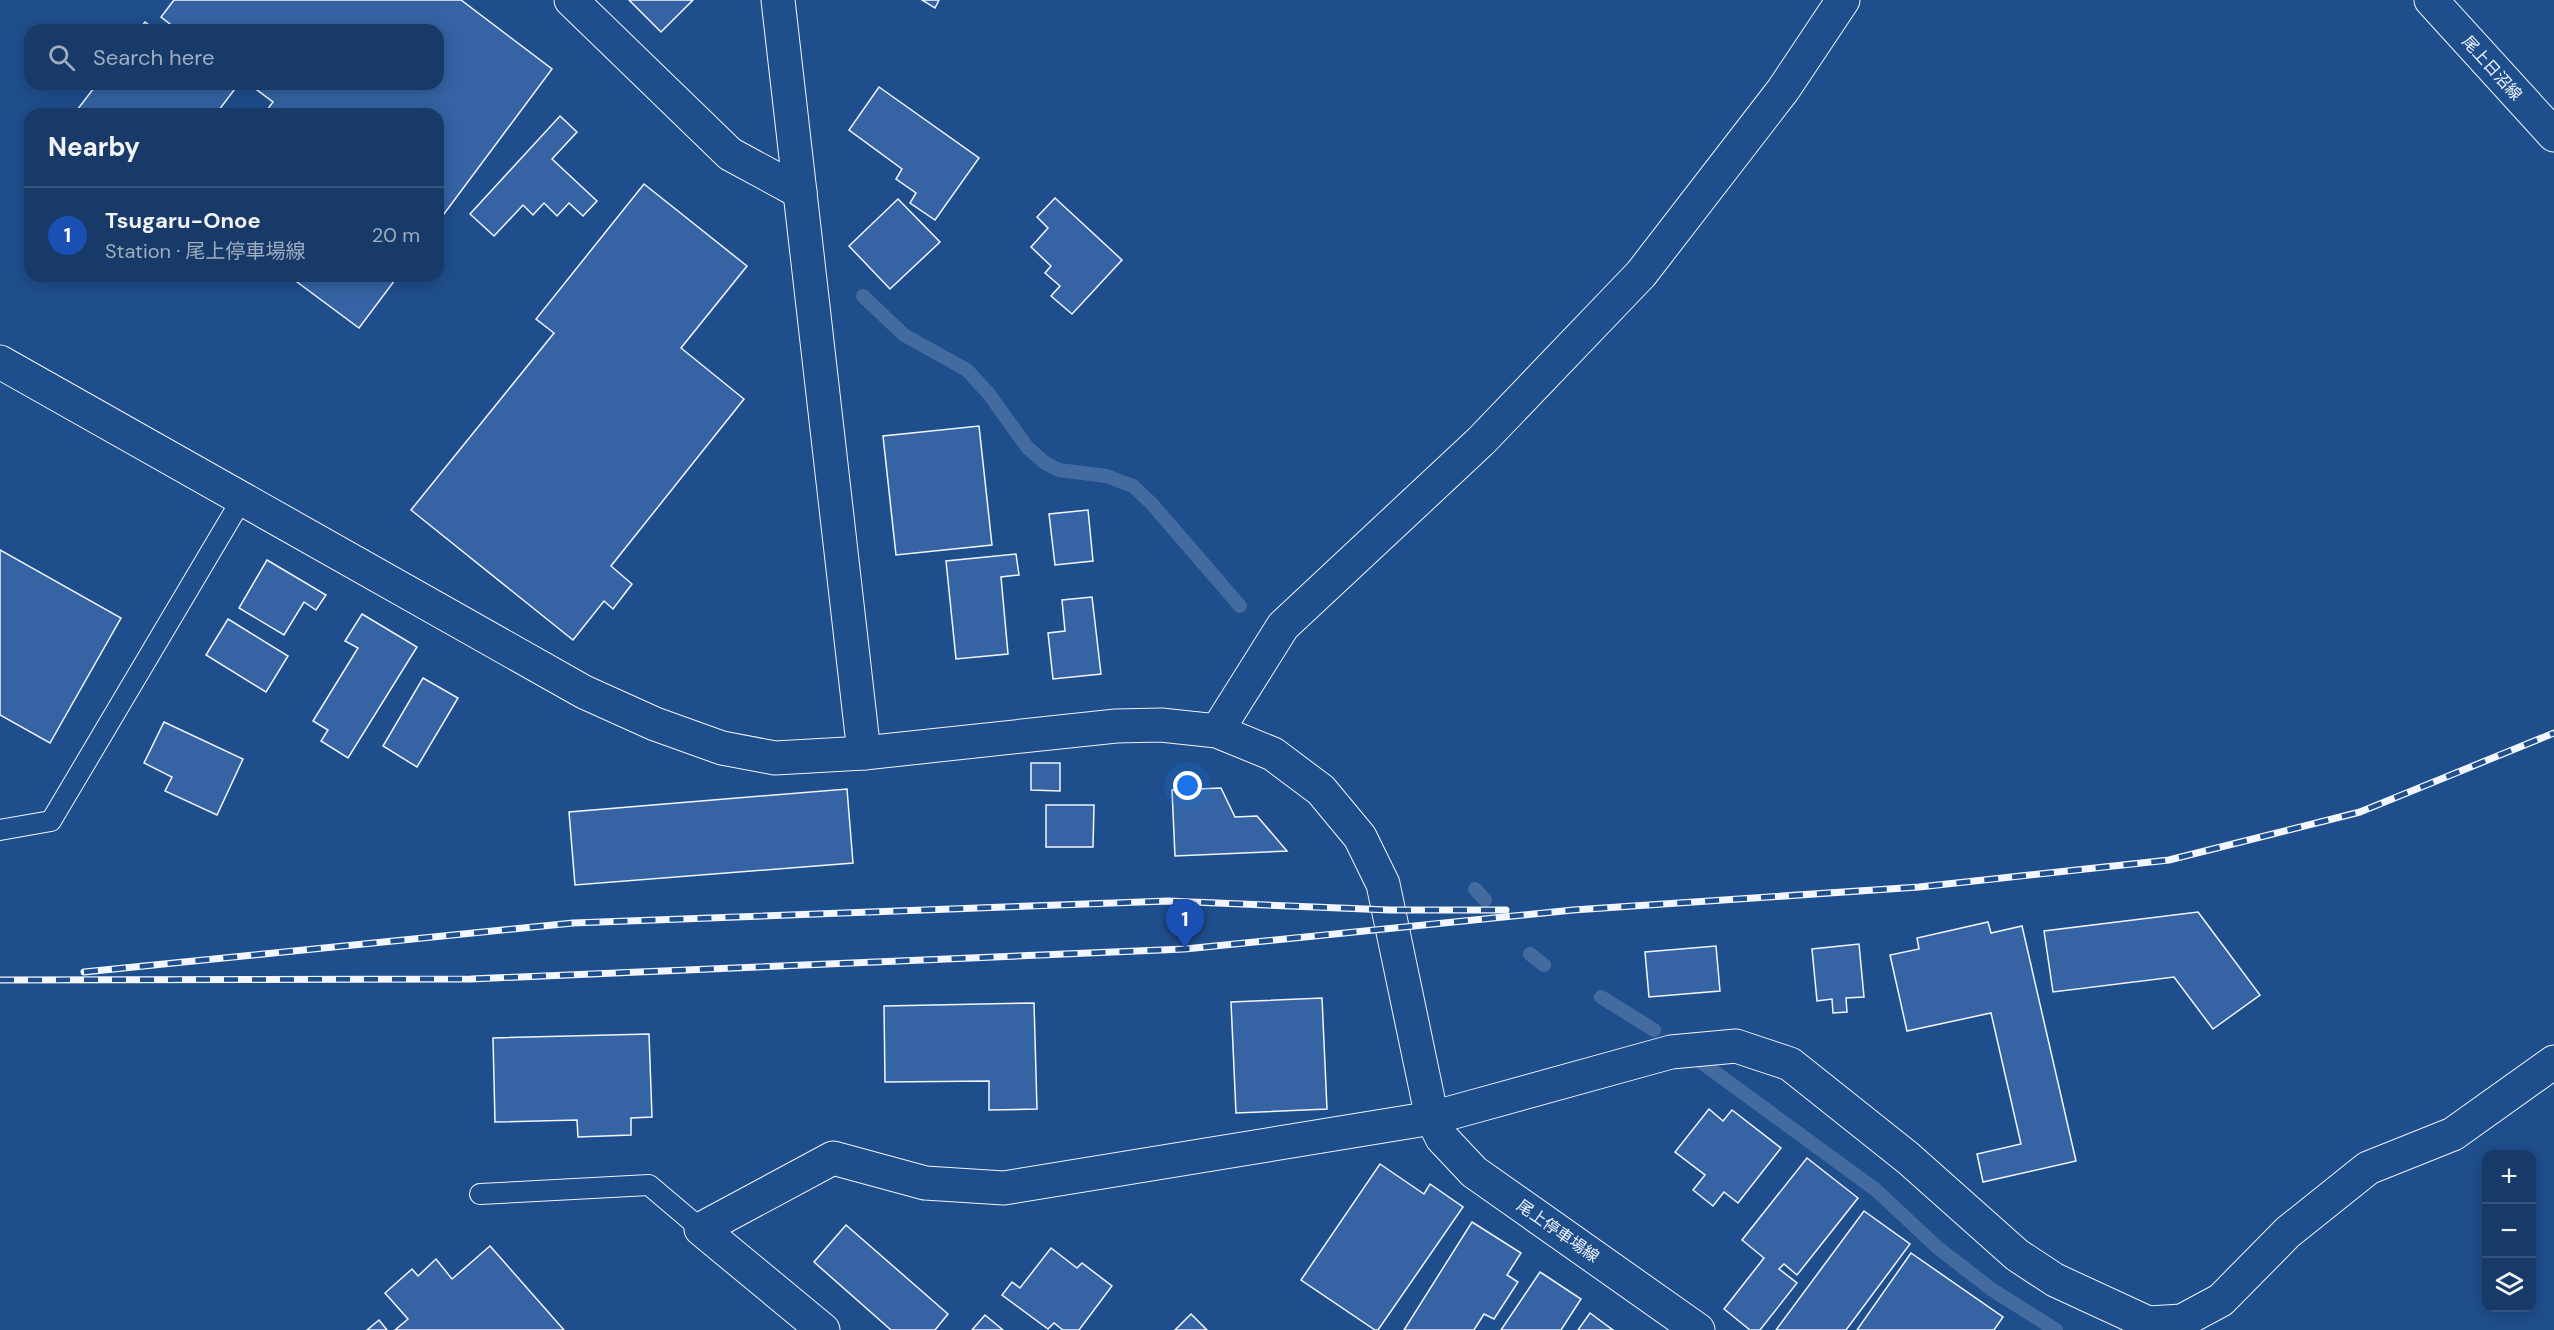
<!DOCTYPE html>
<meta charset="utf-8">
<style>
:root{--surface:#173a69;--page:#20416f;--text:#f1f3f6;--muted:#9eadc0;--line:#36547d;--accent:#d6ab8b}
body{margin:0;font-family:"DM Sans","Noto Sans JP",sans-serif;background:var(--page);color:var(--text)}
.controls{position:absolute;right:18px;bottom:18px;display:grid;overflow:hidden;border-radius:12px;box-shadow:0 3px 15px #0003}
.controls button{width:54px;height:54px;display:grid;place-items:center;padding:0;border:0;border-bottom:2px solid var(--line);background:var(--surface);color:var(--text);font:30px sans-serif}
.you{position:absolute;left:1188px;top:786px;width:21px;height:21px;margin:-15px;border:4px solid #fff;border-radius:50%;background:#1a73e8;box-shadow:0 0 0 9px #1a73e833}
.badge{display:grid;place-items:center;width:39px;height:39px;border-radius:50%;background:var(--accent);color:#fff;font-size:20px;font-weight:700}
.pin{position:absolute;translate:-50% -50px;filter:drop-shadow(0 2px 3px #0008)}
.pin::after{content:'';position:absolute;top:32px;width:21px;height:18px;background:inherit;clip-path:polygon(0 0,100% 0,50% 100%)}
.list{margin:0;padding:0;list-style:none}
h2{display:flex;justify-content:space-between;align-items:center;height:78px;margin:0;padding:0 24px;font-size:26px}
h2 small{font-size:20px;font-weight:400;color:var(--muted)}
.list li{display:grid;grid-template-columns:39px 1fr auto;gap:18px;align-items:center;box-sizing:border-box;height:96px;padding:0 24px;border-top:2px solid var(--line)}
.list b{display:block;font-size:22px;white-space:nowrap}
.list p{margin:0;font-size:20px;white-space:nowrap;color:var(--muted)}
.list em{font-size:20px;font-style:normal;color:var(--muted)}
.icon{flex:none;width:33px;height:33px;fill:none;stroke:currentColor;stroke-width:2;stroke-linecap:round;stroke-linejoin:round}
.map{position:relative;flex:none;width:2554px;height:1330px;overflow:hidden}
.search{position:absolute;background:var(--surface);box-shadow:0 3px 15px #0003;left:24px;top:24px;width:420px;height:66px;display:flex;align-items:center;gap:15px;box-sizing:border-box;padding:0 21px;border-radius:18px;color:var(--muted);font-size:22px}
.panel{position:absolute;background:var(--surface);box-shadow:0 3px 15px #0003;left:24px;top:108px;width:420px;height:174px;border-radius:18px}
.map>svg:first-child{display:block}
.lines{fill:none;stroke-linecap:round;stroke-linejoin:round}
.stream{stroke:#446ba0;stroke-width:14}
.building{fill:#3563a3;stroke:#f2f6ff;stroke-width:1.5}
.service-casing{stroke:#f2f6ff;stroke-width:22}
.minor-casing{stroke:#f2f6ff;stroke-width:35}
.tertiary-casing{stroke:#f2f6ff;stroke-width:35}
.secondary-casing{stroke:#f2f6ff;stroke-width:35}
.service{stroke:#1f4e8c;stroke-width:20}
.minor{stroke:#1f4e8c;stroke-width:33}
.tertiary{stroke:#1f4e8c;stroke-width:33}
.secondary{stroke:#1f4e8c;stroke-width:33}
.rail-casing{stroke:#f2f6ff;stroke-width:7}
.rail{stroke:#1f4e8c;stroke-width:4.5;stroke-dasharray:14;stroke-linecap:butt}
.labels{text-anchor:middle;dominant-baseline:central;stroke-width:4.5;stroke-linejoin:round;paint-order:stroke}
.street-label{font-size:16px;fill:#f2f6ff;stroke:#1f4e8c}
</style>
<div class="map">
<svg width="2554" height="1330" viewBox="0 0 2554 1330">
<rect width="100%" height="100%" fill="#1f4e8c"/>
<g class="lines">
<g class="stream">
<polyline points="863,296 904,335 967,370 989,394 1027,447 1045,463 1059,470 1106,476 1133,486 1152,504 1240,606"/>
<polyline points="1475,889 1485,900"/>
<polyline points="1530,954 1544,965"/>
<polyline points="1601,997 1654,1030"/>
<polyline points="1701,1062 1876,1190 1937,1247 1991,1289 2056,1330"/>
</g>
</g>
<g class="building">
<polygon points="174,0 461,0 552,69 438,222 438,114 264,114 273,102 249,84 438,84 438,30 178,30 161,17"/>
<polygon points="629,0 693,0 661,32"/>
<polygon points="922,0 939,0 935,8"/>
<polygon points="145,22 156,30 139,30"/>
<polygon points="97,84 227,84 234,90 216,114 74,114"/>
<polygon points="879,87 979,158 935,220 910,203 916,193 896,179 902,169 849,130"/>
<polygon points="560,116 577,132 552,159 597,201 583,216 569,203 557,216 544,203 533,215 523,205 494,236 470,214"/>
<polygon points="644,184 747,266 681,348 744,399 611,566 632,584 613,609 604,601 573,640 411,510 554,333 536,319"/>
<polygon points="1055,198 1122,260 1072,314 1051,296 1060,286 1045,273 1051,266 1031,247 1048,228 1037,217"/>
<polygon points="898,199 940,242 890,289 849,246"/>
<polygon points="289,276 398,276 359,328"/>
<polygon points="979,426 992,545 896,555 883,436"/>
<polygon points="1088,510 1093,561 1055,565 1049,514"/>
<polygon points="0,550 121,618 50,743 0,715"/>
<polygon points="1016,554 1019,575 1001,577 1008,654 956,659 946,561"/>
<polygon points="267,560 326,595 316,610 304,602 284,635 239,608"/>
<polygon points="1092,597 1101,674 1053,679 1048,633 1065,631 1062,600"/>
<polygon points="362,614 417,647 348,758 321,741 328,730 313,721 358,648 345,641"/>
<polygon points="228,619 288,656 266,692 206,655"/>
<polygon points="423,678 458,698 417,767 383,746"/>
<polygon points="164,722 243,759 217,815 165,791 172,777 144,763"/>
<polygon points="1031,763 1060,763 1060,791 1031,790"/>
<polygon points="1221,788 1235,817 1257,816 1287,851 1175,856 1172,790"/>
<polygon points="847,789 853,863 575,885 569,812"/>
<polygon points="1046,805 1094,805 1093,847 1046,847"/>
<polygon points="2198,912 2260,995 2213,1029 2174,977 2053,992 2044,931"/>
<polygon points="1988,922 1991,933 2022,926 2076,1161 1983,1182 1977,1154 2021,1144 1991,1013 1907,1031 1890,955 1919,949 1917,938"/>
<polygon points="1859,944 1864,997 1846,998 1847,1012 1833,1013 1832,999 1817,1001 1812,949"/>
<polygon points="1716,946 1720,991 1649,997 1645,952"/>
<polygon points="1322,998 1327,1109 1236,1113 1231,1002"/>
<polygon points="1034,1003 1037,1109 989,1110 989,1081 885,1082 884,1006"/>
<polygon points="649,1034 652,1117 631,1118 631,1135 578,1137 577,1120 495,1122 493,1038"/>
<polygon points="1709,1109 1723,1121 1732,1110 1781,1148 1738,1203 1724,1192 1713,1206 1693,1190 1705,1175 1675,1152"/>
<polygon points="1807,1158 1858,1198 1797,1275 1784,1264 1779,1269 1797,1283 1760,1330 1750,1330 1724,1309 1764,1258 1742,1240"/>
<polygon points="1380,1164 1424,1194 1430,1184 1463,1207 1378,1330 1375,1330 1301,1280"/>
<polygon points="1864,1211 1910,1244 1846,1330 1776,1330"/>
<polygon points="1472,1222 1521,1253 1507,1275 1518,1282 1494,1319 1484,1314 1474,1330 1404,1330"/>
<polygon points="846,1225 948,1314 935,1330 891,1330 814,1262"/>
<polygon points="490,1246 564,1330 395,1330 408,1319 385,1293 412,1269 418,1276 436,1259 452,1279"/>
<polygon points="1051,1248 1077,1268 1082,1263 1112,1286 1079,1330 1063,1330 1054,1323 1048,1329 1002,1295 1012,1282 1020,1288"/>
<polygon points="1911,1253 2003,1317 1994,1330 1857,1330"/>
<polygon points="1540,1272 1581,1299 1561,1330 1501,1330"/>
<polygon points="1590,1313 1613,1330 1578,1330"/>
<polygon points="1191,1314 1207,1330 1175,1330"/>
<polygon points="985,1315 1003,1330 972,1330"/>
<polygon points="379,1320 387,1330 367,1330"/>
</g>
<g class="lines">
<defs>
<g id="service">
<polyline points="0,830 51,821 242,499"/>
<polyline points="480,1194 649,1185 701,1229"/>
</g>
<g id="minor">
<polyline points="1217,731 1283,626 1481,441 1641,274 1783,90 1843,0"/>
<polyline points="823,1330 701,1229 833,1158 925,1183 1004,1188 1432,1118 1671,1052 1736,1046 1790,1064 1908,1158 2017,1255 2055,1280 2148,1323 2182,1321 2221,1300 2288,1232 2368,1168 2453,1134 2554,1062"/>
</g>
<g id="tertiary">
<polyline points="571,0 730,154 800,192"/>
<polyline points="778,0 864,753"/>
<polyline points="0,362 584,692 655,724 722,748 775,758 864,753 1116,726 1161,725 1217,731 1273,754 1321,790 1360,837 1383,884 1432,1118"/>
</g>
<g id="secondary">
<polyline points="2431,0 2554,135"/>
<polyline points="1432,1118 1442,1138 1474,1172 1698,1330"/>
</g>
</defs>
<use href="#service" class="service-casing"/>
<use href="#minor" class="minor-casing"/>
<use href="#tertiary" class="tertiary-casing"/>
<use href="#secondary" class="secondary-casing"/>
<use href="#service" class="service"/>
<use href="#minor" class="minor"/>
<use href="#tertiary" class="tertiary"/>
<use href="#secondary" class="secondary"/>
<defs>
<g id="rail">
<polyline points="84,972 573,923 1168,901 1390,910 1506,910"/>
<polyline points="0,980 471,979 1185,949 1573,910 1919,887 2169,860 2360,812 2554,733"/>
</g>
</defs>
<use href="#rail" class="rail-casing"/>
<use href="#rail" class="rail"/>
</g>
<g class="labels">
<g class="street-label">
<text transform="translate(2492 68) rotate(48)">尾上日沼線</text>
<text transform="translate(1558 1231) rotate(35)">尾上停車場線</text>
</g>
</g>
</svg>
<div class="controls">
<button>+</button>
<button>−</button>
<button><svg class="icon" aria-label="layers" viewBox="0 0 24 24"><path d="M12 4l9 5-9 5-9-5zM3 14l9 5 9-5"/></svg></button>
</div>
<div class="you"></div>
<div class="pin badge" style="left:1185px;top:949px;background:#1a4fb4">1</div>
<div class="search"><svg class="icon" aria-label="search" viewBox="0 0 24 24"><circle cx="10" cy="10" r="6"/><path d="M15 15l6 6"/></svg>Search here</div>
<section class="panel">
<h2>Nearby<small></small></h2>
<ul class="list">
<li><span class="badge" style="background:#1a4fb4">1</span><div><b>Tsugaru-Onoe</b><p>Station · 尾上停車場線</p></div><em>20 m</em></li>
</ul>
</section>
</div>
